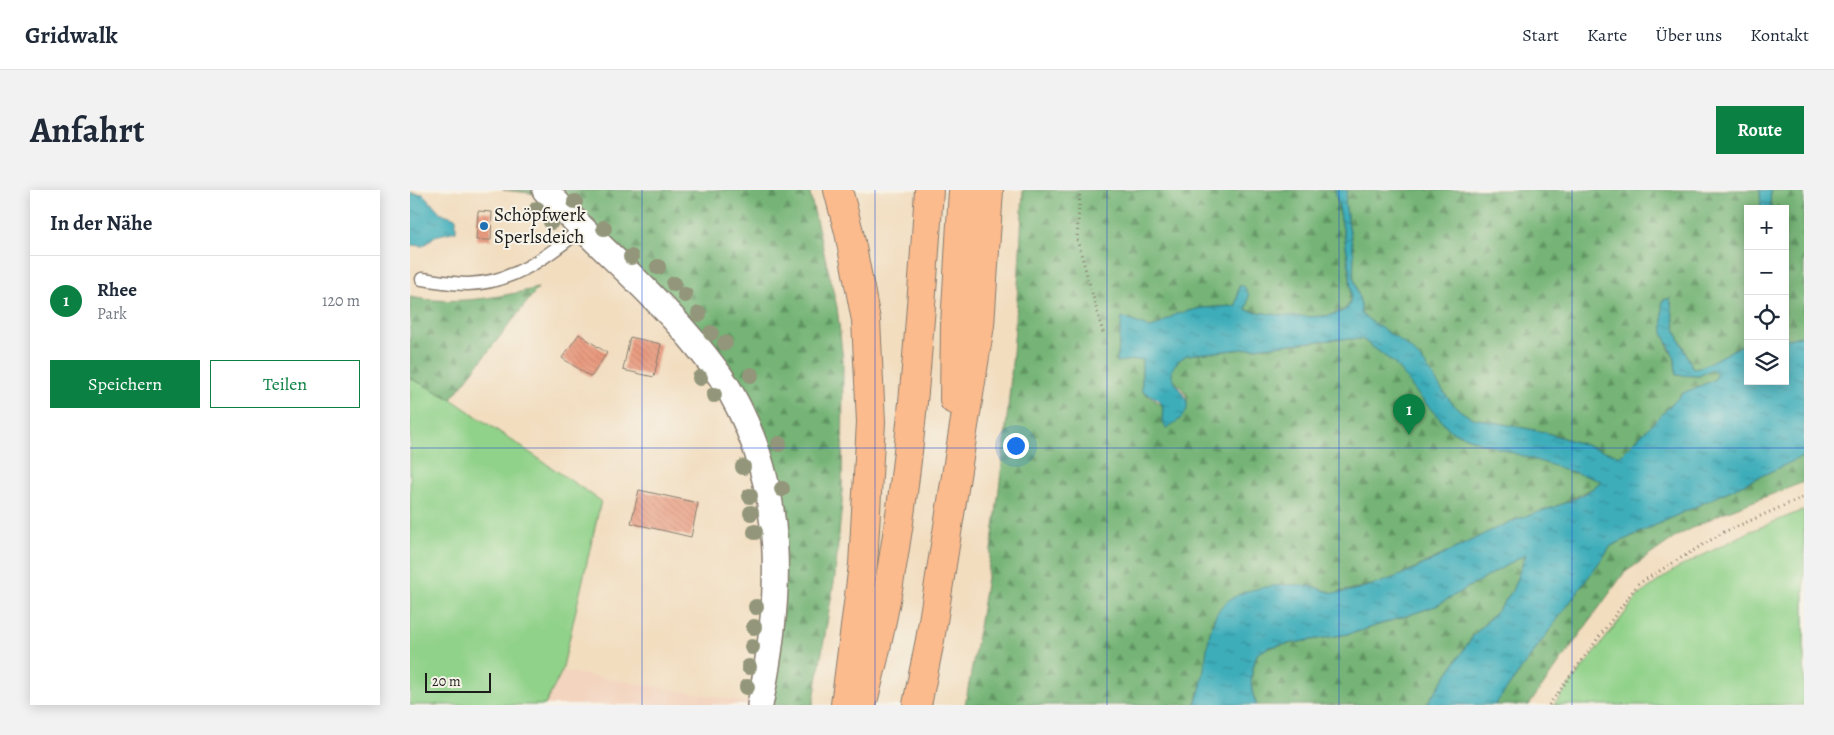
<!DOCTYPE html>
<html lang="de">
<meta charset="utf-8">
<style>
:root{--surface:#fff;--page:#f2f2f3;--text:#1f2937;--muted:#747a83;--line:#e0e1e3;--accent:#0b8043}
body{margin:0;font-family:Alegreya,serif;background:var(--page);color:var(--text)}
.controls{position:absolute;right:15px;top:15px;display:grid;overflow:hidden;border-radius:0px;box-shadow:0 2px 12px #0003}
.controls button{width:45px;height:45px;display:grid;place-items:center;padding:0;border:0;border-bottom:1px solid var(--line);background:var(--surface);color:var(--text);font:25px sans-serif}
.scale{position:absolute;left:15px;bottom:12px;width:66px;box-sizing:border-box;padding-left:5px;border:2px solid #1c1c1c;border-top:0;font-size:14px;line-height:18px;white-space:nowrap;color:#1c1c1c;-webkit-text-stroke:4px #f7f3e8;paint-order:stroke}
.you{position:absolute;left:605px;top:255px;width:18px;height:18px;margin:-12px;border:4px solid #fff;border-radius:50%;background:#1a73e8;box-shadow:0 0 0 8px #1a73e833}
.badge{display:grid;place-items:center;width:32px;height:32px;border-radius:50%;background:var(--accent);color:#fff;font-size:16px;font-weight:700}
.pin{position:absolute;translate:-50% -41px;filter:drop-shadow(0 1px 2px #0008)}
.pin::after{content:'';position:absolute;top:26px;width:18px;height:15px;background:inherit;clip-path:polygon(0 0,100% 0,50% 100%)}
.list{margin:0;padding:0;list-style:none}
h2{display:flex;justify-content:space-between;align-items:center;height:65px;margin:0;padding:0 20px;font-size:21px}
h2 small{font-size:16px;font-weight:400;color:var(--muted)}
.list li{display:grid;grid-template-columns:32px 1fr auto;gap:15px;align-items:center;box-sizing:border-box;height:90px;padding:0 20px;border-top:1px solid var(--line)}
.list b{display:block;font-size:19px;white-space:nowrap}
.list p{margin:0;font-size:16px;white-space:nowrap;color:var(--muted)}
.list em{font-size:16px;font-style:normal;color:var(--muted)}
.actions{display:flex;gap:10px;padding:15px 20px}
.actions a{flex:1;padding:11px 0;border:1px solid var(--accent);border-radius:0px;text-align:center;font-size:18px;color:var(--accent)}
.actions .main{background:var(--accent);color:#fff}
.icon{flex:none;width:28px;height:28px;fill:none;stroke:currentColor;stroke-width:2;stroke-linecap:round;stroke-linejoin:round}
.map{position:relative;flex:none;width:1394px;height:515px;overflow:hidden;border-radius:0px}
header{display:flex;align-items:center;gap:30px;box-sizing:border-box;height:70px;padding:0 25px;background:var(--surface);border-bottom:1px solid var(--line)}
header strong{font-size:24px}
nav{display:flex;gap:28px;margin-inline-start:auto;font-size:18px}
.intro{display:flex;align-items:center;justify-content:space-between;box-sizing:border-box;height:120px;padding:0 30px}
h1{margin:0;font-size:35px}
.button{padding:12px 22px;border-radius:0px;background:var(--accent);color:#fff;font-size:18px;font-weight:700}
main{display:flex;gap:30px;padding:0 30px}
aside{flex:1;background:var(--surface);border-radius:0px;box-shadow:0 2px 12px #0003}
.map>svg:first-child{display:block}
.built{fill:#f3d4bf}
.green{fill:#91d28a;stroke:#567753}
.forest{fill:url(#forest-firs);stroke:#486849}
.water{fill:url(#water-ripples);stroke:#2c646b}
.building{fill:url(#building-back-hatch)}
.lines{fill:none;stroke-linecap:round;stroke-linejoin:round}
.lane-casing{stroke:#877c6e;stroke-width:15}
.street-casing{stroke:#877c6e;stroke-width:28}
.highway-casing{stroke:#877c6e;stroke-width:30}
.path{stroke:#877c6e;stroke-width:3;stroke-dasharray:1 4;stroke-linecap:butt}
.lane{stroke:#fff;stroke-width:12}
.street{stroke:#fff;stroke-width:25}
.highway{stroke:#fbbb8d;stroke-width:28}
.tree{fill:#93967a}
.grid{fill:none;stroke:#1d4ed8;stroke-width:1;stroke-opacity:0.55}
.poi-dot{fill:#1f6fb2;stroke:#f7f3e8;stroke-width:2}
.labels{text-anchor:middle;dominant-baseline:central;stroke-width:4;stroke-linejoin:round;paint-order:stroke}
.poi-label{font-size:19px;fill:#1c1c1c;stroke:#f7f3e8;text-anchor:start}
</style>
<header>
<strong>Gridwalk</strong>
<nav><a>Start</a><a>Karte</a><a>Über uns</a><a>Kontakt</a></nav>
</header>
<div class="intro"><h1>Anfahrt</h1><a class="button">Route</a></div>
<main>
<aside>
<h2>In der Nähe<small></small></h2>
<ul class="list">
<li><span class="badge">1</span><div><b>Rhee</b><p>Park</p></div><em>120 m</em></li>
</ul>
<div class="actions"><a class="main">Speichern</a><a>Teilen</a></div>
</aside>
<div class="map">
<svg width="1394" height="515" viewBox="0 0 1394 515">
<defs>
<pattern id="forest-firs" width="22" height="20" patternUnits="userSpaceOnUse" patternTransform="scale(1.25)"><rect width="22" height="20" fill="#74b476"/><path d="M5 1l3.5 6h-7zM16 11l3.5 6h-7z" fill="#5e9260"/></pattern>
<pattern id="water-ripples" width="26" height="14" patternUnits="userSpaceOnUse" patternTransform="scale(1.25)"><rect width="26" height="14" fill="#3dadba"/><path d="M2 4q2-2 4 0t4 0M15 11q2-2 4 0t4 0" fill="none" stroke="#328c96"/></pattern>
<pattern id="building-back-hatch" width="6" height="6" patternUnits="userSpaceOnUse" patternTransform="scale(1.25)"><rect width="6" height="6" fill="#e9987c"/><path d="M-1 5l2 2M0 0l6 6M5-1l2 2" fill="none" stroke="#c7826b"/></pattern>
</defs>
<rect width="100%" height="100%" fill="#f7f3e8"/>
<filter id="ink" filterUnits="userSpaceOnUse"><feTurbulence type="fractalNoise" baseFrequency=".02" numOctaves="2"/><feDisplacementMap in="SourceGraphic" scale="10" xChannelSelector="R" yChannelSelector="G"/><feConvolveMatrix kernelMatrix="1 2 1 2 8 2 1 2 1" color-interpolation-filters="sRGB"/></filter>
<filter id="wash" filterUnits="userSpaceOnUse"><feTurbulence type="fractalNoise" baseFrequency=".0096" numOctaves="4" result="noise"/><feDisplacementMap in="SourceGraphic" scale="20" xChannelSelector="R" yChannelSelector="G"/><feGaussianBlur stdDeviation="1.12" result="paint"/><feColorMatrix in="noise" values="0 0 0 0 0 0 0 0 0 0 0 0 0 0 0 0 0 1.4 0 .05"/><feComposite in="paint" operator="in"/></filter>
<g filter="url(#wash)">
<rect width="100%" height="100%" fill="#f2ddbf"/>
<polygon class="built" points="152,481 355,515 135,515"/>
<g class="green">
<polygon points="0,188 41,209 191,311 152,481 135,515 0,515"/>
<polygon points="1394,320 1394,515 1144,515 1229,405 1264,380 1341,341"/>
</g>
<g class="forest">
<polygon points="93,0 399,0 427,117 433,171 432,313 425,386 403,515 361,515 373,403 330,193 148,6"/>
<path d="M613 0H925C929 18 948 106 937 117 922 134 857 125 836 120L838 105 829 96 826 116 791 118 766 124 747 136 740 138 713 128 707 172 732 168V201L753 216 752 231 776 222C776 218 778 213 777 209 774 190 740 186 777 165L929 149H952L984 173 1010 207 1041 241 1069 252 1192 290 1185 297 1144 318 1104 330 976 392 925 403 899 396 798 463 795 486 784 515H555C588 345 606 173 613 0Z"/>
<path d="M937 0H1350L1351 19H1338V152L1289 178 1283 179 1266 142 1260 108 1253 110 1258 157 1265 169 1266 185 1289 186 1301 180 1307 184 1304 190 1273 203 1210 266 1134 242 1063 228C1049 223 1042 214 1034 202L951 124V115L943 85 944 65 935 13Z"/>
<polygon points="1360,0 1394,0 1394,145 1378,149 1375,147 1375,19 1361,19"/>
<path d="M128 98 41 209 0 188V107C42 115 87 108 128 98Z"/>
<polygon points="1394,266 1394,292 1310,324 1267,346 1214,383 1119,515 1085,515 1201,356"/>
<path d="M1116 364 1102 401 1089 419 1063 446 1016 515H847C838 496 841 483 847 464L859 457 944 443 1026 416Z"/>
</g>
<g class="water">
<path d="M925 0H937L935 13 944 65 943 85 951 115V124C969 138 991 148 1007 165 1027 186 1036 217 1063 228L1134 242 1210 266 1273 203 1304 190 1307 184 1301 180 1289 186 1266 185 1265 169 1253 143 1252 111 1260 108 1266 142 1283 179 1289 178 1338 152V191H1375V147L1378 149 1394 145V266L1201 356 1085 515H1016L1063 446 1089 419 1102 401 1116 364 1026 416 944 443 859 457 847 464C841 483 838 496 847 515H784C799 487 793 434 813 415 830 397 876 392 899 396 908 397 916 402 925 403 933 403 943 400 951 398 1003 386 1053 351 1103 331 1132 319 1168 314 1191 291L1069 252 1041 241 1010 207 984 173 952 149H929L777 165C730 192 814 208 756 238L752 231 753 216 747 209 732 201V169L707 172 712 127 740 138 747 136 766 124 791 118 826 116 829 96H834L839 105 836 120C857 124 923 134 938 117 948 105 929 18 925 0Z"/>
<polygon points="1350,0 1360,0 1361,19 1351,19"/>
<polygon points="0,3 13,4 31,23 46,28 46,41 25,46 13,56 0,55"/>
</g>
<g id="blocks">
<g class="building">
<polygon points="68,21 82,22 81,50 66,50"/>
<polygon points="169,144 197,163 181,187 152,168"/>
<polygon points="220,147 251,154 244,187 213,180"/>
<polygon points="229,300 288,313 281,347 221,333"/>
</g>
</g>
</g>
<g filter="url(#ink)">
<use href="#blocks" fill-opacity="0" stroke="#877c6e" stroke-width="1"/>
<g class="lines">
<defs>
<path id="lane" d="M12 89C27 91 43 94 58 94 104 93 137 66 172 39"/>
<path id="street" d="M135 0C181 50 234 93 278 145 293 163 310 183 321 203 377 303 372 406 350 515"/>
<g id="highway">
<polyline points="428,0 439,42 456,130 461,232 453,375 435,515"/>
<polyline points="544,210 545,135 553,0"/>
<path d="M452 515C497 351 508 169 519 0"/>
<polyline points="507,515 520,450 570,135 579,0"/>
</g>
</defs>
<use href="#lane" class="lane-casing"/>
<use href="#street" class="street-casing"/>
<use href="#highway" class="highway-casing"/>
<g class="path">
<polyline points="670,0 667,49 694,146"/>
<polyline points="1139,515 1228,394 1314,342 1394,307"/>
</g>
<use href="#lane" class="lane"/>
<use href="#street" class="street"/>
<use href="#highway" class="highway"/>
</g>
<g class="tree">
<circle cx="165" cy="12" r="8"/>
<circle cx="127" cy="19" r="8"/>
<circle cx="141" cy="32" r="8"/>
<circle cx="194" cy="38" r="8"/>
<circle cx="221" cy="67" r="8"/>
<circle cx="248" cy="77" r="8"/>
<circle cx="264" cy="94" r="8"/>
<circle cx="275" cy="105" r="8"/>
<circle cx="289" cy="124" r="8"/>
<circle cx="301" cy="143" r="8"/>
<circle cx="315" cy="153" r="8"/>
<circle cx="341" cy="185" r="8"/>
<circle cx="290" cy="188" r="8"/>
<circle cx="304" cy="205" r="8"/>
<circle cx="369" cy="254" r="8"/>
<circle cx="333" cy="277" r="8"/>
<circle cx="372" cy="299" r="8"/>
<circle cx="340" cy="306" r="8"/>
<circle cx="341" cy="323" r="8"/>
<circle cx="345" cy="342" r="8"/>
<circle cx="346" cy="417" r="8"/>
<circle cx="344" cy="437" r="8"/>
<circle cx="342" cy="457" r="8"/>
<circle cx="339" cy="477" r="8"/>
<circle cx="337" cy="497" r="8"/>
</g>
</g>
<path class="grid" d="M232 0V515M465 0V515M697 0V515M929 0V515M1162 0V515M0 258H1394"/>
<circle class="poi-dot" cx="74" cy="36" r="5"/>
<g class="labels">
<g class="poi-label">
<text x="84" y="25">Schöpfwerk<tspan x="84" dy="22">Sperlsdeich</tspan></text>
</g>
</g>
</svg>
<div class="controls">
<button>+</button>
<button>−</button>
<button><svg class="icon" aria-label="locate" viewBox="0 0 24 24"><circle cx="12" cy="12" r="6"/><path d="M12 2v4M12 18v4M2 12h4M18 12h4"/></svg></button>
<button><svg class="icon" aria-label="layers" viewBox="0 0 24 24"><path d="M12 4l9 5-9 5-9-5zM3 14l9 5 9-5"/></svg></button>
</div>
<div class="scale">20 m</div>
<div class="you"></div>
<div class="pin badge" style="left:999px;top:245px">1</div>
</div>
</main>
